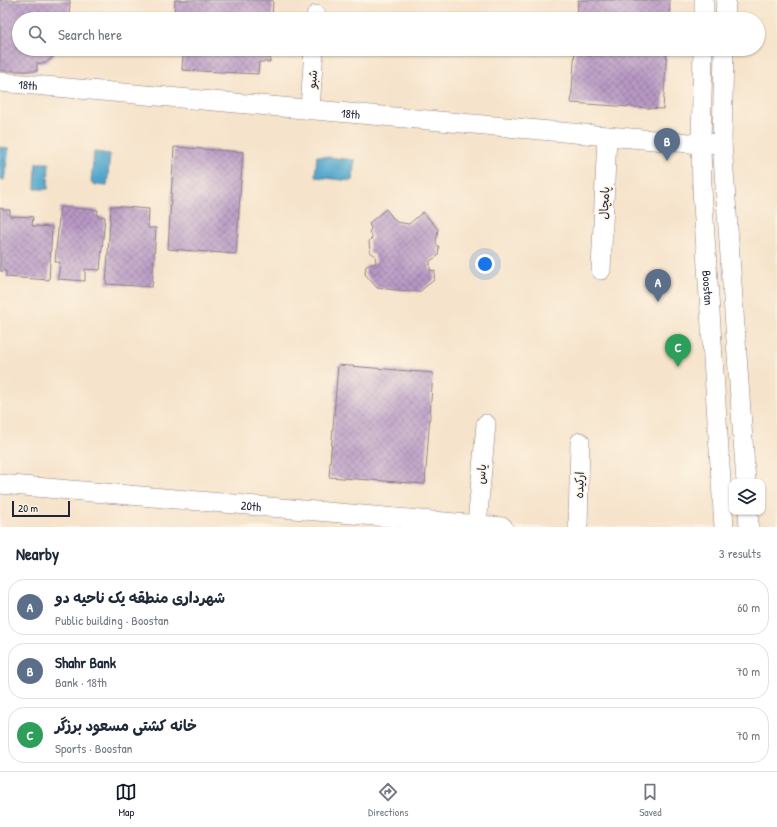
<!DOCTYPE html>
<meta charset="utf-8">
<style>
:root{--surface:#fff;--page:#f6f6f7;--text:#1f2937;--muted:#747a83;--line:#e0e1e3;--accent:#111827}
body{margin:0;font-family:"Patrick Hand","Playpen Sans Arabic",sans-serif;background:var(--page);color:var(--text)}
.controls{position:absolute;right:12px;bottom:12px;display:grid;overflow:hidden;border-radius:8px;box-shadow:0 1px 3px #0004}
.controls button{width:36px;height:36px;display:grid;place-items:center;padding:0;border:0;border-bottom:1px solid var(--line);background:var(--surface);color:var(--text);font:20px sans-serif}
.scale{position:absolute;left:12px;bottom:10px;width:58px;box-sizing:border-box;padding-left:4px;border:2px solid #22223b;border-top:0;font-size:11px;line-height:14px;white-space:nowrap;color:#22223b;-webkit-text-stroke:3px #fcf5e5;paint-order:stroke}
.you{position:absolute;left:485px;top:264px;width:14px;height:14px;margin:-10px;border:3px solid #fff;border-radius:50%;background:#1a73e8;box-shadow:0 0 0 6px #1a73e833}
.badge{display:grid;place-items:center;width:26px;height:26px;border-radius:50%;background:var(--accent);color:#fff;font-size:13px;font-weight:700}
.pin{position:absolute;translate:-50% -33px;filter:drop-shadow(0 1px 2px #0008)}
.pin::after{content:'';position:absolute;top:21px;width:14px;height:12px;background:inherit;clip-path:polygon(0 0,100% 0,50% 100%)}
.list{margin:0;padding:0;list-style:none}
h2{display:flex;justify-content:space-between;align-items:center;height:52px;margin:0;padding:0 16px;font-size:17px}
h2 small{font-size:13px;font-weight:400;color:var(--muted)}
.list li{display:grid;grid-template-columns:26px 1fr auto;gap:12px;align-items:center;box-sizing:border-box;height:56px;margin:0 8px 8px;padding:0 8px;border:1px solid var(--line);border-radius:16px}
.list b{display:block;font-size:15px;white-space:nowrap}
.list p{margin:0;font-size:13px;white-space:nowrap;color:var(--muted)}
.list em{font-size:13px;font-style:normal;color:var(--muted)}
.icon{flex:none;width:22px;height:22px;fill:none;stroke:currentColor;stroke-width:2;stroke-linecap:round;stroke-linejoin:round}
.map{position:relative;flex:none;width:777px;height:527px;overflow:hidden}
.search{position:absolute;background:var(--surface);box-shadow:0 1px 3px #0004;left:12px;right:12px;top:12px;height:44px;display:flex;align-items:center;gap:10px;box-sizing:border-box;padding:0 14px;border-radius:22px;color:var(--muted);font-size:15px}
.sheet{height:244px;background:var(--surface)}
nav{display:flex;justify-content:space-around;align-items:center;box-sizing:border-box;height:56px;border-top:1px solid var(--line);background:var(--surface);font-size:11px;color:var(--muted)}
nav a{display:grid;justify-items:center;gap:2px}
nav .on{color:var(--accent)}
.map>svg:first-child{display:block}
.water{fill:#4da4ca;stroke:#386382}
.building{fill:url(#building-cross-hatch)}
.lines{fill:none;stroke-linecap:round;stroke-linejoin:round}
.minor-casing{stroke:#8c8283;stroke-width:20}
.minor{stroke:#fff;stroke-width:19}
.labels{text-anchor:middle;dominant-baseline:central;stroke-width:3;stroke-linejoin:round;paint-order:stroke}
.street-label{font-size:12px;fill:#22223b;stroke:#fcf5e5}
</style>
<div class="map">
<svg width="777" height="527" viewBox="0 0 777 527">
<defs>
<pattern id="building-cross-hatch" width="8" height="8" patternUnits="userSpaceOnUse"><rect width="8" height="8" fill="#b798c4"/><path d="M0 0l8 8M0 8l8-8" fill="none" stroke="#947ca0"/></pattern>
</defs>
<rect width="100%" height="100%" fill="#fcf5e5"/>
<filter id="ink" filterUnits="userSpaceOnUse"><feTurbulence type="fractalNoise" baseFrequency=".025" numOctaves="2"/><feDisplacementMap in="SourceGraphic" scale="8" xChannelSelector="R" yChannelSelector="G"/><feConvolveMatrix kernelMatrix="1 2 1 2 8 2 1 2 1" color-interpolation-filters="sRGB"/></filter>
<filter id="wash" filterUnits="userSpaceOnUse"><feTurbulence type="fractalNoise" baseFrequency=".012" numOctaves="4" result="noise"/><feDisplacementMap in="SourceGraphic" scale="16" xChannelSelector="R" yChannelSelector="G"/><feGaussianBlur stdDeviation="0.9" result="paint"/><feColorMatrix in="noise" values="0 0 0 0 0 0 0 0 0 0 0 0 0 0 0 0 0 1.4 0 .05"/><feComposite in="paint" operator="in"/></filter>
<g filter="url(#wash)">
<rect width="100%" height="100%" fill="#f6e3cb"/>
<g class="water">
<polygon points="0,147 9,149 4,180 0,179"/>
<polygon points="94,152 110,154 107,186 95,185 91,182"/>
<polygon points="317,156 355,160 352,181 315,177"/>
<polygon points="36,163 49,163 48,189 35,189"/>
</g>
<g id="blocks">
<g class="building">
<polygon points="0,0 70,0 69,19 19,19 19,49 54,49 54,56 46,63 37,63 37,71 0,71"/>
<polygon points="175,0 273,0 272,19 174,19"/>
<polygon points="578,0 670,0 669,19 577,19"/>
<polygon points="172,49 271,49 270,62 259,62 258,74 182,70 183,54 172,54"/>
<polygon points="575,49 667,49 663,109 571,103"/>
<polygon points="174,147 243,152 236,254 168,249"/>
<polygon points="111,206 149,209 148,228 156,228 152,287 106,284"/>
<polygon points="60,207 98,210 97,216 105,217 100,270 85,269 85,281 58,279 60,262 55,262"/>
<polygon points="0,208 5,210 10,210 10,216 33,217 32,226 52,227 49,280 6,277 6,271 0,271"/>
<polygon points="386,209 396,222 409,224 423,212 438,229 436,243 439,247 438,256 430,261 430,270 435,271 434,280 419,292 377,288 365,274 366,266 376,263 375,255 370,253 369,241 373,237 369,232 371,229 369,223"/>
<polygon points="338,365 433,373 425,484 329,477"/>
</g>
</g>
</g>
<g filter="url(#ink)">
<use href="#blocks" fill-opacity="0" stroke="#8c8283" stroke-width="1"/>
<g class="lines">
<defs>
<g id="minor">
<polyline points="316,19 316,15"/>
<polyline points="704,19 704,0"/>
<polyline points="725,19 726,0"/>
<path id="s1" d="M703 49 701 144 702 189 724 527"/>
<polyline points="724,49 722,143 746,482"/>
<path id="s2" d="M0 82 607 136 701 144 722 143"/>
<polyline points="310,109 314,49"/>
<polyline points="601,270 607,136"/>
<path id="s3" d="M0 484 503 527"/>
<polyline points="748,512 749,527"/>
<polyline points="477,525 486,424"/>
<polyline points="578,527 580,442"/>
</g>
</defs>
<use href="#minor" class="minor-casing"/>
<use href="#minor" class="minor"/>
</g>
</g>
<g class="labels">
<g class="street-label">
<text transform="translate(312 79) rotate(-86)">شبو</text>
<text stroke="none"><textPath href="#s2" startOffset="28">18th</textPath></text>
<text stroke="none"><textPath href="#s2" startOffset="352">18th</textPath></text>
<text transform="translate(604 203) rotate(-87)">پامچال</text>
<text stroke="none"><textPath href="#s1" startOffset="239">Boostan</textPath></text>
<text transform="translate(481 474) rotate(-85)">یاس</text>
<text transform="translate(579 485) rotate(-88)">ارکیده</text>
<text stroke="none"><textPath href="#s3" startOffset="252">20th</textPath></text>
</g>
</g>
</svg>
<div class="controls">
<button><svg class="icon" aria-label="layers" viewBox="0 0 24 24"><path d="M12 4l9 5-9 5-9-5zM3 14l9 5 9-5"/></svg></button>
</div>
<div class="scale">20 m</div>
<div class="you"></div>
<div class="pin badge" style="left:658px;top:302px;background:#5c6f8a">A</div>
<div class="pin badge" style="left:667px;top:161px;background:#5c6f8a">B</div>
<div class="pin badge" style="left:678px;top:367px;background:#2e9e5b">C</div>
<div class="search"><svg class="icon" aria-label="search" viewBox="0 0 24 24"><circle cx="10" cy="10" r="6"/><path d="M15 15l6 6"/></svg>Search here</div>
</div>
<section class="sheet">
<h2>Nearby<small>3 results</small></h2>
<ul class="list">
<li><span class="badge" style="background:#5c6f8a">A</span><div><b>شهرداری منطقه یک ناحیه دو</b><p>Public building · Boostan</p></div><em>60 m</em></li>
<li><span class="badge" style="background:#5c6f8a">B</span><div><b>Shahr Bank</b><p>Bank · 18th</p></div><em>70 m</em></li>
<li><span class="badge" style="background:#2e9e5b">C</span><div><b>خانه کشتی مسعود برزگر</b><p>Sports · Boostan</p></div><em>70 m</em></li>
</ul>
</section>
<nav>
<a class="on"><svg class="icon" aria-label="map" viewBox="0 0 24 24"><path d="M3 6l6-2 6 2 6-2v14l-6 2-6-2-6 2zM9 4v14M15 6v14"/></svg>Map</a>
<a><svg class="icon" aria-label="directions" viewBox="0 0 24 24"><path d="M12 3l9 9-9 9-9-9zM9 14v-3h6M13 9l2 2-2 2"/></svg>Directions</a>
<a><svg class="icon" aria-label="saved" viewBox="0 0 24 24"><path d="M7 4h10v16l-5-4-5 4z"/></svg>Saved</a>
</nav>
